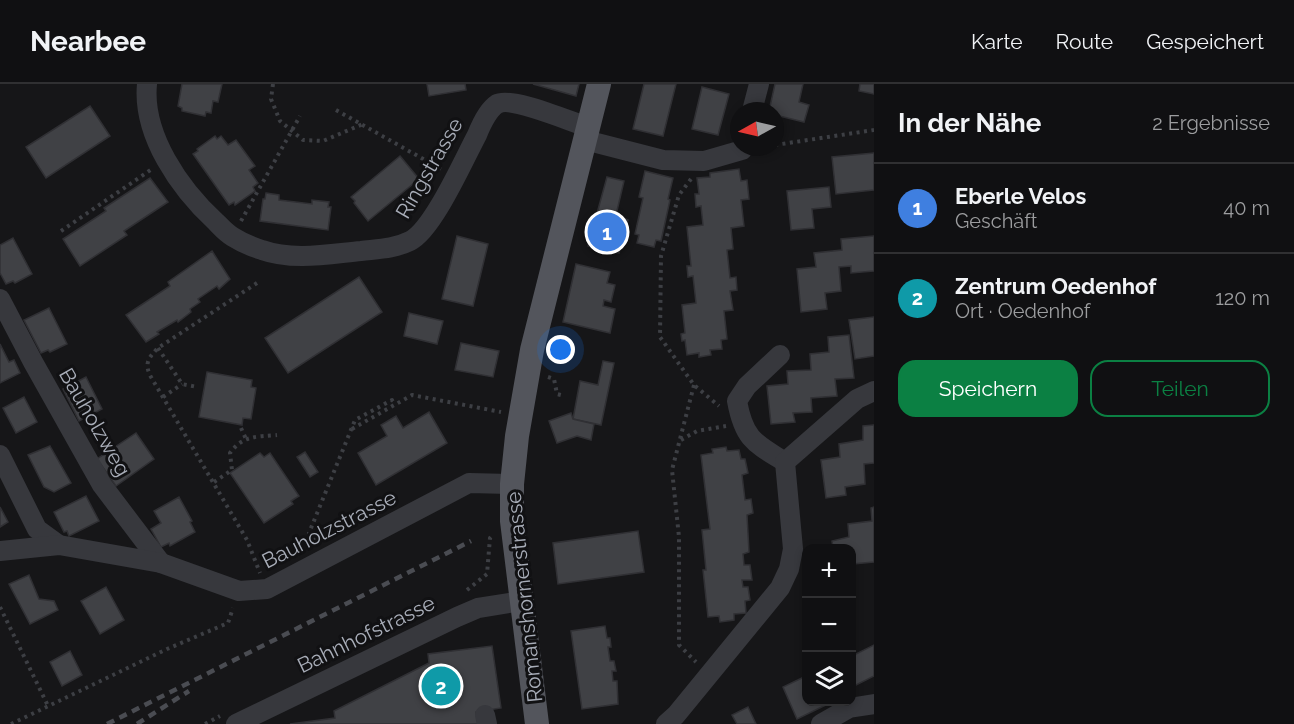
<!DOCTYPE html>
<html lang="de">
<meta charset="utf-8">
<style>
:root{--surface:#101012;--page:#1e1e20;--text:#f1f3f6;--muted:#9c9d9f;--line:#303032;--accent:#0b8043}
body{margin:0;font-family:Raleway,sans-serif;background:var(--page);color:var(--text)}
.controls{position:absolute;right:18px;bottom:18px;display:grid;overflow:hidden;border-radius:12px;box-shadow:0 3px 9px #0003}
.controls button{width:54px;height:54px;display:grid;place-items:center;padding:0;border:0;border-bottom:2px solid var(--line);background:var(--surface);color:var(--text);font:30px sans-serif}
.compass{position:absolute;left:730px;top:18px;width:54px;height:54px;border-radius:50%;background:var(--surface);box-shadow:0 3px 9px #0003;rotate:262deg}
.you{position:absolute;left:561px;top:266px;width:21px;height:21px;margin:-15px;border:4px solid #fff;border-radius:50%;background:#1a73e8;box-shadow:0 0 0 9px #1a73e833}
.badge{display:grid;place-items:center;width:39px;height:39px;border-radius:50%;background:var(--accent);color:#fff;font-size:20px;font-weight:700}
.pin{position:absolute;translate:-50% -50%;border:3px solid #fff;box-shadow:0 2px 6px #0006}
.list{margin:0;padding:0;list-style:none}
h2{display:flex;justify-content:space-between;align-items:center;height:78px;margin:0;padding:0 24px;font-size:26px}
h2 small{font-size:20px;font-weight:400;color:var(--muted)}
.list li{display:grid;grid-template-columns:39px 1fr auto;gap:18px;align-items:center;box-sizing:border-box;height:90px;padding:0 24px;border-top:2px solid var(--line)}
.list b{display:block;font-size:22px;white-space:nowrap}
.list p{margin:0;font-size:20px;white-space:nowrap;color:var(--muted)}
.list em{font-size:20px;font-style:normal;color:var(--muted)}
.actions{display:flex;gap:12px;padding:18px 24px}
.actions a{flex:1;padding:14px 0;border:2px solid var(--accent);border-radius:18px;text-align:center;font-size:21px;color:var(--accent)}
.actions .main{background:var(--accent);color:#fff}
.icon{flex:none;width:33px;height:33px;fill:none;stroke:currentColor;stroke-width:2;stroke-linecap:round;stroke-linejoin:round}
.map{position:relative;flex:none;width:874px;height:640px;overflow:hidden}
header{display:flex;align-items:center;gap:36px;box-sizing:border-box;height:84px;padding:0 30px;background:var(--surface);border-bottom:2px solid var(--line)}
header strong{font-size:28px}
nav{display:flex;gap:33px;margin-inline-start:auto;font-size:21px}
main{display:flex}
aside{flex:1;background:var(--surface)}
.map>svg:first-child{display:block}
.building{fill:#404145;stroke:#303034;stroke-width:1.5}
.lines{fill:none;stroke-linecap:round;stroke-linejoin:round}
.path{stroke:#3d3f44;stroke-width:4;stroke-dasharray:3 4.5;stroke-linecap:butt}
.minor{stroke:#37383d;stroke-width:20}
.major{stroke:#53555c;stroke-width:24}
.rail{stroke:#4a4c52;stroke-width:4.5;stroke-dasharray:8 6;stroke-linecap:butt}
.labels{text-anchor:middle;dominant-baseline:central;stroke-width:6;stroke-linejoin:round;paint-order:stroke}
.street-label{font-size:21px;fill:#a8adb8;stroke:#111113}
</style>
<header>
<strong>Nearbee</strong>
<nav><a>Karte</a><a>Route</a><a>Gespeichert</a></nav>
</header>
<main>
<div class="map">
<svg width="874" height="640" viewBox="0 0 874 640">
<rect width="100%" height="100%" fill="#161618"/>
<g class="building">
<polygon points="182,0 222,0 218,18 213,17 211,29 206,28 205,32 182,27 182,24 178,22"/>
<polygon points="427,0 465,0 466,6 429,12"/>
<polygon points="533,0 579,0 576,12"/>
<polygon points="644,0 676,0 663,52 633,45"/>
<polygon points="775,0 803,0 799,18 809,21 804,38 775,31 775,27 769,27"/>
<polygon points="860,0 874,0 874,10 859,7"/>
<polygon points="702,3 729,10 718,51 692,45"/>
<polygon points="90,22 110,52 46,94 26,63"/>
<polygon points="215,52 217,55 221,52 228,61 236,56 255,82 249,86 258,99 253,103 255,107 235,121 234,118 229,121 193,70 198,67 197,65"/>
<polygon points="874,69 874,106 836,110 832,73"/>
<polygon points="400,72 419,95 368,137 354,119 355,117 351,113"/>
<polygon points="739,85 741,97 747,96 749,115 741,116 744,142 731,144 733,165 727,166 730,194 736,193 737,206 730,207 733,226 724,227 727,255 721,256 722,265 710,266 711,271 699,273 699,269 687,271 685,256 682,257 681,250 685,249 682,221 696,219 693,192 688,193 687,182 691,182 687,143 703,141 701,122 696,123 695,110 699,110 697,94 710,93 710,89"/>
<polygon points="645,87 673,94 668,115 670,116 661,157 656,156 654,163 637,159 639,151 635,150 643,114 639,113"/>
<polygon points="607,93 624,97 616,131 628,136 619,169 588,162"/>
<polygon points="150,94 168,118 124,147 127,151 80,182 63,155 106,127 104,124"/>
<polygon points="829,103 831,123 812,125 814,144 791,146 787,107"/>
<polygon points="266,109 279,111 279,116 312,120 312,116 329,118 328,123 331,123 328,146 260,137 263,115 265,115"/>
<polygon points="457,152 488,160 473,222 442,215"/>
<polygon points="874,152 874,187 851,189 851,182 839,183 841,207 825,209 827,225 801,228 797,185 816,183 814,169 842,166 841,155"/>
<polygon points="13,154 32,190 15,199 13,197 6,200 0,189 0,161"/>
<polygon points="212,167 230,195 219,205 217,202 198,215 200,218 190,225 191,228 178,238 177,236 157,248 159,250 146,258 126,231 170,202 168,198"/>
<polygon points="576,180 610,188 607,199 615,201 611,218 604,216 603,222 615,225 610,249 563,238"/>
<polygon points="359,193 382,228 288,289 265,254"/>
<polygon points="49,224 67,260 50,268 48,266 41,269 24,236"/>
<polygon points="409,229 443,237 437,260 404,252"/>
<polygon points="874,233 874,272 855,275 849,236"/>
<polygon points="849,251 854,294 835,295 837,312 811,314 812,328 793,329 795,338 771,340 767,302 788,300 787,287 811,286 810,270 829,268 828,253"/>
<polygon points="461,259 499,267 493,293 455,286"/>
<polygon points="0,260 9,278 14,276 20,289 0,299"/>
<polygon points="603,277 614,279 601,341 573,335 580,297 598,301"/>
<polygon points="207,288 252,296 251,303 256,304 251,335 243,334 242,341 199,333"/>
<polygon points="86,293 102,325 79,337 63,305"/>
<polygon points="24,313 37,338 16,349 3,324"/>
<polygon points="429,328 447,359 376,401 358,369 387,352 381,341 396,332 403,344"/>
<polygon points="571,329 573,335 594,340 591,356 577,352 557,359 549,337"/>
<polygon points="874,341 874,379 864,380 865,400 845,403 846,411 826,414 821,376 840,373 839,360 863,356 863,342"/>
<polygon points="136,349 154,375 116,402 97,375"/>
<polygon points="50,362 71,399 54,408 44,403 28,371"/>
<polygon points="726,363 727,367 739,366 741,375 745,375 748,389 742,391 745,416 751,415 753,429 747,431 749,468 743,470 744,481 750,481 752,496 742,496 743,503 748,503 750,516 745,517 746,529 734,530 734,536 720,538 719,532 708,533 703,486 706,486 702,446 710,445 701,371 713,369 712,365"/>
<polygon points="305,368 318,388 310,393 297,373"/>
<polygon points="260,369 264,373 270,369 299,412 291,417 293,420 264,439 230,389"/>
<polygon points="86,412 99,437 69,452 67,447 64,448 54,428"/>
<polygon points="179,413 192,437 190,438 195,448 170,462 169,459 161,463 151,445 161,439 154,427"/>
<polygon points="0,423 8,438 0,443"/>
<polygon points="874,423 874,478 853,480 855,492 852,492 852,464 833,464 832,457 849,453 848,440 872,437 871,424"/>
<polygon points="638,447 644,488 558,500 553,459"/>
<polygon points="29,491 39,515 54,517 58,526 30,540 9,500"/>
<polygon points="106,503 124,536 100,550 81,517"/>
<polygon points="605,542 607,554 610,554 611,563 608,563 610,577 614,577 616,587 612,587 613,597 617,597 618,620 582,625 571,547"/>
<polygon points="874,561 874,592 852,603 852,572"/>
<polygon points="492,562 501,624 476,628 478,640 290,640 335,634 334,627 429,579 428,570"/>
<polygon points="70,567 82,591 62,602 50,578"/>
<polygon points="806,592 806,618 824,618 826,621 797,635 783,603"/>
<polygon points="748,623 756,640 737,640 732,631"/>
</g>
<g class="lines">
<g class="path">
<polyline points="273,0 271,15 280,37 303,56 323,57 363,40"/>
<polyline points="336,26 441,85"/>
<polyline points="775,61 874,46"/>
<polyline points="691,95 679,111 661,172 660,253 694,301 719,322"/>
<polyline points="241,137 300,32"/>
<polyline points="61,147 152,85"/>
<path d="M257 199 158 264C148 274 144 280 151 293L247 456 260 489"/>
<polyline points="158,264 182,300 197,303"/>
<polyline points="548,293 554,295 557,310 565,312"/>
<polyline points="694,301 672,386 679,453 679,561 696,578"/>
<polyline points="163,313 182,300"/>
<polyline points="241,344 246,355"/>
<polyline points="352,345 412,311 501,328"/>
<polyline points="681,356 697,347 726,342"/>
<path d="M214 398 232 386 230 369C243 351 256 353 277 351"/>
<polyline points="315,457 309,449 355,336 392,316 394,321"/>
<polyline points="467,506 487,490 490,454 492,452"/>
<polyline points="0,523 48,622"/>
<polyline points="11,640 167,565 228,539 233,524"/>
<polyline points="205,640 220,632"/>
</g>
<g class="minor">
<path d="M147 0C142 51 180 105 216 138 221 143 226 149 233 153 241 158 252 163 262 166 293 177 329 170 361 167 378 165 394 165 410 157 433 146 464 75 477 51 481 41 488 26 497 20 511 12 571 38 588 43"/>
<polyline points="752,27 759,0"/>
<polyline points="585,56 663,76 704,77 742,66 743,63"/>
<polyline points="0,215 33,278 102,401 161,479"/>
<path d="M780 271 747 302 737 317C744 355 754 359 785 378"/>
<polyline points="0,371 37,445 59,461"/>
<polyline points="0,467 59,461 161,479 239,507 267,505 469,399 512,400"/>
<polyline points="485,631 487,640"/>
<polyline points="236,640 457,533 478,524 522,517"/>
<polyline points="666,640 676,631 780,504 789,485 793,465 785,378 857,315 874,307"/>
<polyline points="821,640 849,624 874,620"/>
</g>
<polyline class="major" points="537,640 512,437 512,400 517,352 532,266 599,0"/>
<g class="rail">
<polyline points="107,640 471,457"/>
<polyline points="137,640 189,607"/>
</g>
</g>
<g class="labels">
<g class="street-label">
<text transform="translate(429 84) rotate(-60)">Ringstrasse</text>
<text transform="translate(95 338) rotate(60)">Bauholzweg</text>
<text transform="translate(329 445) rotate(-27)">Bauholzstrasse</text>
<text transform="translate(524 513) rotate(-96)">Romanshornerstrasse</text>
<text transform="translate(366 550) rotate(-26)">Bahnhofstrasse</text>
</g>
</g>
</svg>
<div class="controls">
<button>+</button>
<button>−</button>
<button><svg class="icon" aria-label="layers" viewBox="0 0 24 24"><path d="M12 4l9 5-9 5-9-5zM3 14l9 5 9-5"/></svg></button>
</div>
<svg class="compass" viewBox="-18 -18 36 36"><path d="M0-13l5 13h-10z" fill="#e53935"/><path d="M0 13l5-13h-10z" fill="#9c9d9f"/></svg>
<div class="you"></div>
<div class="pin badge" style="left:607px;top:148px;background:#3f7fe0">1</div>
<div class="pin badge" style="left:441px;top:602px;background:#0f9aa8">2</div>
</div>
<aside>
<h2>In der Nähe<small>2 Ergebnisse</small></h2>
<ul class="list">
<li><span class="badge" style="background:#3f7fe0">1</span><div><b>Eberle Velos</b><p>Geschäft</p></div><em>40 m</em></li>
<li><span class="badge" style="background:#0f9aa8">2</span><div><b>Zentrum Oedenhof</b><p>Ort · Oedenhof</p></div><em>120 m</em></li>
</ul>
<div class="actions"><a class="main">Speichern</a><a>Teilen</a></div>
</aside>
</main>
